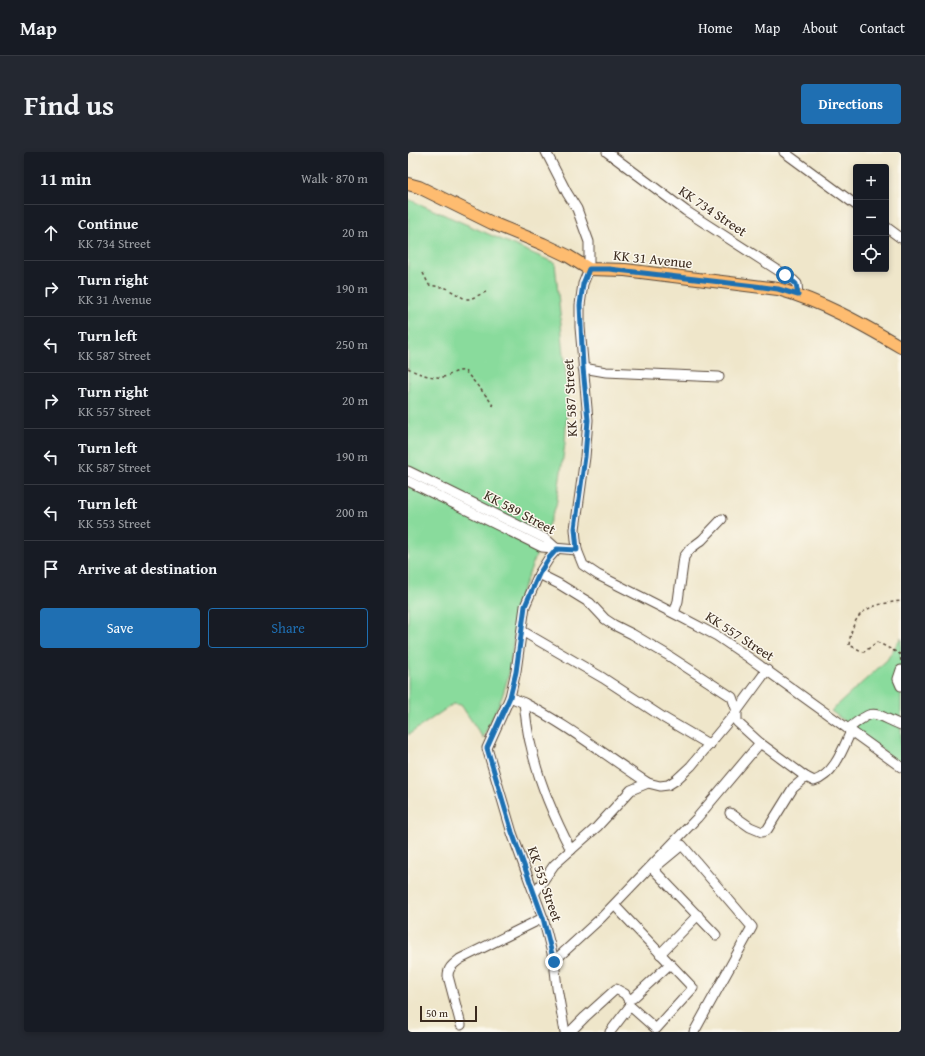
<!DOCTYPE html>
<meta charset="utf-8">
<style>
:root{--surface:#171b24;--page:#242831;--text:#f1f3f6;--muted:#9ea1a6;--line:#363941;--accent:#1f6fb2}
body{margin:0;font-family:"Gentium Book Plus",serif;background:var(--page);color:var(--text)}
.controls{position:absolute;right:12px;top:12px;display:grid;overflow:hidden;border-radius:4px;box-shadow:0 2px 6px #0003}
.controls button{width:36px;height:36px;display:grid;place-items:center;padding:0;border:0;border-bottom:1px solid var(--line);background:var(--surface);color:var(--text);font:20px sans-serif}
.scale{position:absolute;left:12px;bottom:10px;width:57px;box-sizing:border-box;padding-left:4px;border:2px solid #3b2a1e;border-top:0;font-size:11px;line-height:14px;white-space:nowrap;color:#3b2a1e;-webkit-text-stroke:3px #fbf7ec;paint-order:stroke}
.stop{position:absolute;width:12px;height:12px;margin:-9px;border:3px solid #1f6fb2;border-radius:50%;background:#fff}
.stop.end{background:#1f6fb2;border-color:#fff;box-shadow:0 1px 4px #0008}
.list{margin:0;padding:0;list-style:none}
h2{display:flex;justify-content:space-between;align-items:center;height:52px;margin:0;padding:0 16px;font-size:17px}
h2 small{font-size:13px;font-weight:400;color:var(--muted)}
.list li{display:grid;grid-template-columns:26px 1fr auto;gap:12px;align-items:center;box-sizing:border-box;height:56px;padding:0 16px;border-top:1px solid var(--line)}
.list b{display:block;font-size:15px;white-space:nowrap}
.list p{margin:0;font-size:13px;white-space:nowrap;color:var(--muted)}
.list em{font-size:13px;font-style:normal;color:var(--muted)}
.actions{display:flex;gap:8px;padding:12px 16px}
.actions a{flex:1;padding:9px 0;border:1px solid var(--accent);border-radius:4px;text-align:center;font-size:14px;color:var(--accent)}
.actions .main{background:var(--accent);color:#fff}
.icon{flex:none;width:22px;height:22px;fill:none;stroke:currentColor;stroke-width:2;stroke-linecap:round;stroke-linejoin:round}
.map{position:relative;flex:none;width:493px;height:880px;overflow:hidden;border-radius:4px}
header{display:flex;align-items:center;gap:24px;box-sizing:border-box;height:56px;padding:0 20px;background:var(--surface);border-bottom:1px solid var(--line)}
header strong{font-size:19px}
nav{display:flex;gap:22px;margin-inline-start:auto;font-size:14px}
.intro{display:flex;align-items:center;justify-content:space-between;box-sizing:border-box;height:96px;padding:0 24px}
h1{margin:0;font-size:28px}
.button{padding:10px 18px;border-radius:4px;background:var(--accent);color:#fff;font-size:14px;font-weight:700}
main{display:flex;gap:24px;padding:0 24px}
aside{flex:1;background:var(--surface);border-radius:4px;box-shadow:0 2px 6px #0003}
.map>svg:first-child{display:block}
.green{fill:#89db9c;stroke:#62825d}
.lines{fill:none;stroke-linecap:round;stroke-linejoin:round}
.minor-casing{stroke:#564638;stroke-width:11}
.major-casing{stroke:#564638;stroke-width:14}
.path{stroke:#564638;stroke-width:1.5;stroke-dasharray:3 3;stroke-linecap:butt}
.minor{stroke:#fff;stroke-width:9}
.major{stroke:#febc70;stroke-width:12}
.route{stroke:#1f6fb2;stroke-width:5}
.labels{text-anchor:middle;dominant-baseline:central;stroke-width:3;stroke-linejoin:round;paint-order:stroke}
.street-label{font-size:14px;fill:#3b2a1e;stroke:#fbf7ec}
</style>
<header>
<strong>Map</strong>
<nav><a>Home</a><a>Map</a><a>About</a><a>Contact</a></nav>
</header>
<div class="intro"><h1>Find us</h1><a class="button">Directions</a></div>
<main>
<aside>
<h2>11 min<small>Walk · 870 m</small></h2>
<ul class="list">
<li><svg class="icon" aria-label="ahead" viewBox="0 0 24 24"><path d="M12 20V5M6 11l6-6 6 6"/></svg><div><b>Continue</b><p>KK 734 Street</p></div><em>20 m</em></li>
<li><svg class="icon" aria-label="right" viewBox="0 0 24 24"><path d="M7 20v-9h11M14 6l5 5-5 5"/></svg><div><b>Turn right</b><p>KK 31 Avenue</p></div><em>190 m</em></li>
<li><svg class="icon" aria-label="left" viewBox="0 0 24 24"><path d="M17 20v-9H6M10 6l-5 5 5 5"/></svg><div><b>Turn left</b><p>KK 587 Street</p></div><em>250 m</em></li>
<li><svg class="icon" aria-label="right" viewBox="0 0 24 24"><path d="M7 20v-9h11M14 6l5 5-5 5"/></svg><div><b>Turn right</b><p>KK 557 Street</p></div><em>20 m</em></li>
<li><svg class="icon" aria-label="left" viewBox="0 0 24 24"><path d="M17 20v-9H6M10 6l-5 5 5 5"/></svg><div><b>Turn left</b><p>KK 587 Street</p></div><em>190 m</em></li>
<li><svg class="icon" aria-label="left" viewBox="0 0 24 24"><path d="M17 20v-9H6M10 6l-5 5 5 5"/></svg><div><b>Turn left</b><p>KK 553 Street</p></div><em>200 m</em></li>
<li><svg class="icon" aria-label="arrive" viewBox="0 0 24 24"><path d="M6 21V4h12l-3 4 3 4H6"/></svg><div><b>Arrive at destination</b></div></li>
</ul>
<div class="actions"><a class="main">Save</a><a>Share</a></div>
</aside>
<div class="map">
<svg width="493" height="880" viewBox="0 0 493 880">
<rect width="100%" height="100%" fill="#fbf7ec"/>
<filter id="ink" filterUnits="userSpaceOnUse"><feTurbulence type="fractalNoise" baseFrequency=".025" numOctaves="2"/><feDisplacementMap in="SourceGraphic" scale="8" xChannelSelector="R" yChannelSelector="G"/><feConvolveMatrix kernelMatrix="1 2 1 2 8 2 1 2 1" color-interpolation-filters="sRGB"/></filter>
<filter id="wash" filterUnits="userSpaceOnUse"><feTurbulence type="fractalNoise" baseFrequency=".012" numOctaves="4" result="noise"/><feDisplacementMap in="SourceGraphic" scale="16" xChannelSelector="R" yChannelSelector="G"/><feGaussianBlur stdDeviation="0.9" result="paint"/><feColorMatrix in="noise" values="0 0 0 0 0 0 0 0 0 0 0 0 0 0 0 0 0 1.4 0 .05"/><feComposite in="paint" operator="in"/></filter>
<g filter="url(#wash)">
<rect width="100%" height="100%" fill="#efe6ca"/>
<g class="green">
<polygon points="0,47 147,111 160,243 157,292 148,354 111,446 101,522 94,545 75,586 53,553 45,552 0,583"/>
<polygon points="493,485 493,613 423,559 479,508"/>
</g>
</g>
<g filter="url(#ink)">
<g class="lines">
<defs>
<g id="minor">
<polyline points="138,0 159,41 169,57 181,90 181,117 175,132 172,153 172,175 180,268 177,305 167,377 169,398 175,413 190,423 271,464 309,484 340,505 493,615"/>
<polyline points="199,0 278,59 385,128 389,132 390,143"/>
<polyline points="376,0 448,53"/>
<polyline points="478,75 493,86"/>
<polyline points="175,216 198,220 311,225"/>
<polyline points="0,319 138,387 149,397"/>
<polyline points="0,329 134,395 169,398"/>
<polyline points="149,397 141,406 131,422 117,454 108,519 102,545 79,596 104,681 135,766 146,809 149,836 157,880"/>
<polyline points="266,461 270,449 276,405 282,397 294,388 314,367"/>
<polyline points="114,479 195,526 256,566 302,593"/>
<path d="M359 518 329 559V570L352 591 398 625 406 629C426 623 435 597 443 579"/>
<polyline points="493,518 490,527 493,534"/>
<path d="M102 545 116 551C118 565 119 580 123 594 130 628 147 667 163 698"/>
<path d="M116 551C160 573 198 604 240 631"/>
<path d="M440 577C467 555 464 561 493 573"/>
<polyline points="322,661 342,675 354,680 359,678 385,636 398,625"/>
<polyline points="126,742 146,713 189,675 223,638 240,631 252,634 260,633 268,628 283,614 329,559 324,545 258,502 224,482 206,473 197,467 182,451 151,432 131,422"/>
<polyline points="252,802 290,763"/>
<polyline points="146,809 193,766 289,666 352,591"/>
<path d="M53 873 40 824C40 815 46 812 52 807L135 766"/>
<polyline points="162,880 177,865 208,837 217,842 220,847 225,846 262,812"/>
<polyline points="202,880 222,854 248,877 285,836 209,756"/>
<polyline points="286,880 344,775 274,693 245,717 308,783"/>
</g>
<path id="major" d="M0 32 11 35 84 71 135 92 160 104 181 117 217 118 370 137C413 149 454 172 493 195"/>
</defs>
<use href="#minor" class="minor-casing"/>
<use href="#major" class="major-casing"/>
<g class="path">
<polyline points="15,121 21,133 38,136 57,147 62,147 80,139"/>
<path d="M0 216C10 222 23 226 35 225 42 224 49 217 57 219L80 246 86 255"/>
<path d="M493 509 492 502 469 490 456 500 441 493C445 458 460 453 493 449"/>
</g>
<use href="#minor" class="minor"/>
<use href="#major" class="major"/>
</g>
</g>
<g class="lines" filter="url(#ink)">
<polyline class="route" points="146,810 135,766 104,680 79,596 102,545 108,520 117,454 131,422 141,406 149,397 169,398 167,376 177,305 180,268 175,216 172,153 175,132 181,117 201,117 347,134 370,137 390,143 388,132 377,123"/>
</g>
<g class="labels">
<g class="street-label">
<text transform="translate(305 59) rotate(34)">KK 734 Street</text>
<text transform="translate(245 107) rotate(6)">KK 31 Avenue</text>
<text transform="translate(162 246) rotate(-93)">KK 587 Street</text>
<text transform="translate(112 360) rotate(28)">KK 589 Street</text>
<text transform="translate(332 484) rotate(33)">KK 557 Street</text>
<text transform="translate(137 732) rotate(71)">KK 553 Street</text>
</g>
</g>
</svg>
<div class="controls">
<button>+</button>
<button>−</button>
<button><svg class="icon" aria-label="locate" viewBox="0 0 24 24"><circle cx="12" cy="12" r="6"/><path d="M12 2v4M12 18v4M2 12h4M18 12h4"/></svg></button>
</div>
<div class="scale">50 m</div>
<div class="stop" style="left:377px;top:123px"></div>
<div class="stop end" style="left:146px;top:810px"></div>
</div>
</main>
